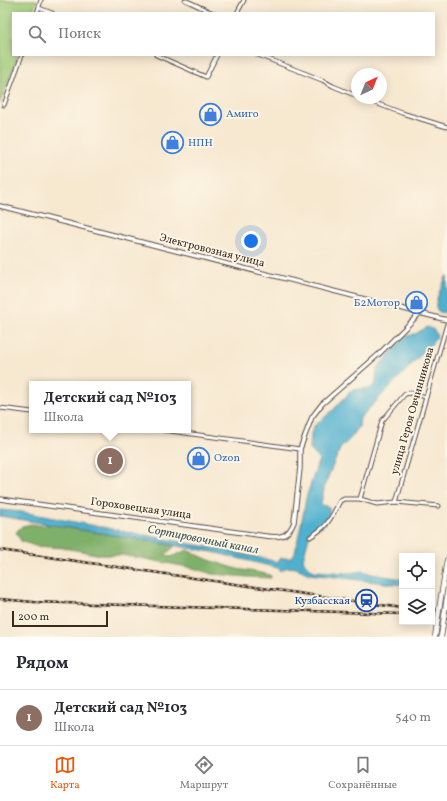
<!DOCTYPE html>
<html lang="ru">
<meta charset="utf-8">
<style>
:root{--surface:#fff;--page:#f2f2f3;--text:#2b2b33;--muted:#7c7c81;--line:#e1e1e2;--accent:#ea580c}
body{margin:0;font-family:Vollkorn,serif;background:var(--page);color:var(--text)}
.controls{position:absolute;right:12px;bottom:12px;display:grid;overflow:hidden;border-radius:0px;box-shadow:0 2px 10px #0003}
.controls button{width:36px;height:36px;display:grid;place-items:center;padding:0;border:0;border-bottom:1px solid var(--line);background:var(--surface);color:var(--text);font:20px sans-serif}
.compass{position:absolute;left:351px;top:68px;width:36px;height:36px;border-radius:50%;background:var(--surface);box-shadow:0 2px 10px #0003;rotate:43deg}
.scale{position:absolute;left:12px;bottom:10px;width:96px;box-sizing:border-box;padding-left:4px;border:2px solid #3b2a1e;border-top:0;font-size:11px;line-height:14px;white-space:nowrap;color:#3b2a1e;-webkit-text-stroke:3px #fcf5e5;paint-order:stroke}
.you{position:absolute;left:251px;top:241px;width:14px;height:14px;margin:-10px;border:3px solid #fff;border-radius:50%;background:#1a73e8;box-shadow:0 0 0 6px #1a73e833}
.badge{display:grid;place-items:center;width:26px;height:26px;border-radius:50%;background:var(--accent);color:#fff;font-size:13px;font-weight:700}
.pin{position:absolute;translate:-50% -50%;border:2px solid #fff;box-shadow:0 1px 4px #0006}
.popup{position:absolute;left:29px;top:381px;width:162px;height:52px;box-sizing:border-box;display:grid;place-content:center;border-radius:0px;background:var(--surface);filter:drop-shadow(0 1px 3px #0005);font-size:13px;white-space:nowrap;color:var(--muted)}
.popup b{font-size:15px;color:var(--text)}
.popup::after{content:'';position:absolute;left:50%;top:100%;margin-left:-8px;border:8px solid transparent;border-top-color:var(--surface)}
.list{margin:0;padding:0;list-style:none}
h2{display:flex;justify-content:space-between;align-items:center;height:52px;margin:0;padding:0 16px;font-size:17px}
h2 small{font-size:13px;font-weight:400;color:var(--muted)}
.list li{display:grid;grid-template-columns:26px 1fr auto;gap:12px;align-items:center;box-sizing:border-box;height:56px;padding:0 16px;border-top:1px solid var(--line)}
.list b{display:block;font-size:15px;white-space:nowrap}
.list p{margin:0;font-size:13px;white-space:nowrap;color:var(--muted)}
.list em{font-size:13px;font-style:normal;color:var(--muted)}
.icon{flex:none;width:22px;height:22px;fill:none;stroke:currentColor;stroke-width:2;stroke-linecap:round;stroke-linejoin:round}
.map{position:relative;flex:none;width:447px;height:637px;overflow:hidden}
.search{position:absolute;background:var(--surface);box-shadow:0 2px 10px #0003;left:12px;right:12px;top:12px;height:44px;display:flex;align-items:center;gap:10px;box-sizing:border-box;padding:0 14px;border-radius:0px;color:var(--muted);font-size:15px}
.sheet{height:108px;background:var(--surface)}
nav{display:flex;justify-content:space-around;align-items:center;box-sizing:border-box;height:56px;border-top:1px solid var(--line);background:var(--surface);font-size:11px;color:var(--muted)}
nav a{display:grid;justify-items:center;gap:2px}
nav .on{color:var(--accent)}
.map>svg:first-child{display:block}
.green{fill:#9fcc79;stroke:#6d7b4c}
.forest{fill:#7fb069;stroke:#5d6d44}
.water{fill:#50b0cf;stroke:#466d76}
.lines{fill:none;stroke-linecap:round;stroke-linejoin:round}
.minor-casing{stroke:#574639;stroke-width:5}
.tertiary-casing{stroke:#574639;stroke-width:5.5}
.primary-casing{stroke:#574639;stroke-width:6}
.minor{stroke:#fff;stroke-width:3}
.tertiary{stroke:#fff;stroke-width:3.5}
.primary{stroke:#fff;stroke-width:4.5}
.rail-casing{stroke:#3b2a1e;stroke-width:2.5}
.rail{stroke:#fcf5e5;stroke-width:1;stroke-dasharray:3;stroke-linecap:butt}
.primary-bridge-casing{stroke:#574639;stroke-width:6;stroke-linecap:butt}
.primary-bridge{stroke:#fff;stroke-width:4.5}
.labels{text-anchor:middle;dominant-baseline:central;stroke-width:4;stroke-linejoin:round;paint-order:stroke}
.shop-label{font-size:11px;fill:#366cbe;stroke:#fcf5e5;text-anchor:start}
.street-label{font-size:11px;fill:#3b2a1e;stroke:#fcf5e5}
.transit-label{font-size:11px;fill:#164399;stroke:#fcf5e5;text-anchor:end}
.water-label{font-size:12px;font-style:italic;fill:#42595c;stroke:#fcf5e5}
</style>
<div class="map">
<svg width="447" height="637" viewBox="0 0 447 637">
<rect width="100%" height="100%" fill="#fcf5e5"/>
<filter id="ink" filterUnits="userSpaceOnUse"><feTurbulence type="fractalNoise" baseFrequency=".025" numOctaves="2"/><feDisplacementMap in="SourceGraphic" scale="8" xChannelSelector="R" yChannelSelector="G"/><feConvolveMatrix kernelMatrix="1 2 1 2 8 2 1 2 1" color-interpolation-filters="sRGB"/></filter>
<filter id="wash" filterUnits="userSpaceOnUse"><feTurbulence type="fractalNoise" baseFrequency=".012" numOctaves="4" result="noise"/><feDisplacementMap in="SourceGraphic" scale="16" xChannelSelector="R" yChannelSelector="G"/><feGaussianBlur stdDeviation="0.9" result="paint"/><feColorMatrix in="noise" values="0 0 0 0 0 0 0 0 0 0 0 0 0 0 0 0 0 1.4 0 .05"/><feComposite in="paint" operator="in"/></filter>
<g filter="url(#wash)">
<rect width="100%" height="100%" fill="#f7e8d0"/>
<polygon class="green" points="0,0 37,0 32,13 13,13 13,55 18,55 0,103"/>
<polygon class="forest" points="32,524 44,526 46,524 175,546 166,554 167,556 171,557 187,550 209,560 237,569 267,574 271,576 271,578 247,577 212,574 193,568 140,558 121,555 101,555 65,548 35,546 21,541 16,532 22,526"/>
<g class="water">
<path d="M447 275V312C444 313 441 313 438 311 431 304 444 283 447 275Z"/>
<path d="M427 327C434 329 436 331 437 338L360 418 359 427 350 439 340 449 325 484 321 503 323 505 329 507C330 515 327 527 317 528 315 528 313 528 311 529L303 559 305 564 314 571 349 573 363 571 372 574 402 579V585L309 574C301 570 290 563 281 571L278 568 213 552 0 516V510L22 512 234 552 278 562 281 558H291L295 553 303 515 306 498 319 459 310 449 311 433 314 426 332 411 352 390 371 388 376 383 377 368 405 337 417 333Z"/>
</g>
</g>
<g filter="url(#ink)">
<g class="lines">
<defs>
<g id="minor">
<polyline points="185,0 213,13"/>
<polyline points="39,8 52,13"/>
<polyline points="37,13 41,0"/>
<polyline points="237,13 244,0"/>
<polyline points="156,55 206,77 217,55"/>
<polyline points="258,55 322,80 333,86 357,96"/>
<polyline points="362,98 402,113 447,127"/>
<polyline points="4,105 22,55"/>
<polyline points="0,408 32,412"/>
<polyline points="163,430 300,449"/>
<polyline points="360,499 382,421 405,394 411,393 426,397"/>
<polyline points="396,502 447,324"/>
<path d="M310 537C328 526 330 520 340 501L344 499H360L377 504 396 502 439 506"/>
</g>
<g id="tertiary">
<polyline points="0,206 447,320"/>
<path d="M0 499 258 535C275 537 287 541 294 522L300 468V449L312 417 322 404 379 354 420 313"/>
</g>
<polyline id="primary" points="441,597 447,560"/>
</defs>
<use href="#minor" class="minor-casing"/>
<use href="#tertiary" class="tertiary-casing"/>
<use href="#primary" class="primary-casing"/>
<use href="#minor" class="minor"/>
<use href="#tertiary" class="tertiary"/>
<use href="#primary" class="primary"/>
<defs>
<g id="rail">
<polyline points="0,550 402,608"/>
<polyline points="0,599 34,602 402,614"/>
<polyline points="432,610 447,612"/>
<polyline points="432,616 447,619"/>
</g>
</defs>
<use href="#rail" class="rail-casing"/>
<use href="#rail" class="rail"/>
<defs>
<g id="primary-bridge">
<polyline points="435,637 441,597"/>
<polyline points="441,637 447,597"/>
</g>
</defs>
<use href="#primary-bridge" class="primary-bridge-casing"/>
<use href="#primary-bridge" class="primary-bridge"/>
</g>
</g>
<defs>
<symbol id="shop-ring" viewBox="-11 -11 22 22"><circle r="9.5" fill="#fcf5e5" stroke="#3f7fe0" stroke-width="1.5"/><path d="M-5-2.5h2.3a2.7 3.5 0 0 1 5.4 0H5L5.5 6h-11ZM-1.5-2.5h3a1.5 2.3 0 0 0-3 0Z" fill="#3f7fe0"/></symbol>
<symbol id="station-ring" viewBox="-11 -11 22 22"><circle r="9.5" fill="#fcf5e5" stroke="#1a4fb4" stroke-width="1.5"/><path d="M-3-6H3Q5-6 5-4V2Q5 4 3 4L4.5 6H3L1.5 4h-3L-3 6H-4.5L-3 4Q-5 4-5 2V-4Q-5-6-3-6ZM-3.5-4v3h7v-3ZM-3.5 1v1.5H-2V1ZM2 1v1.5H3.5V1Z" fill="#1a4fb4"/></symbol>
</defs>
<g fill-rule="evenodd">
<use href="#shop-ring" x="198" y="102" width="25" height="25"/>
<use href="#shop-ring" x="160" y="130" width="25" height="25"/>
<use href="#shop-ring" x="404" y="290" width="25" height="25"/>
<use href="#shop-ring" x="186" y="446" width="25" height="25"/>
<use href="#station-ring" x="354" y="588" width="25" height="25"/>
</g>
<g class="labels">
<g class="shop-label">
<text x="226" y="114">Амиго</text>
<text x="188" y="143">НПН</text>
<text x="400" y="303" text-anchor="end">Б2Мотор</text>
<text x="214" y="458">Ozon</text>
</g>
<g class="street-label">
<text transform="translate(212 251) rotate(14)">Электровозная улица</text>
<text transform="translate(413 411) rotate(-74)">улица Героя Овчинникова</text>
<text transform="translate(141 509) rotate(8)">Гороховецкая улица</text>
</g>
<g class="transit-label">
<text x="350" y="601">Кузбасская</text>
</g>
<g class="water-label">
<text transform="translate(203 540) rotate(11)">Сортировочный канал</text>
</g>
</g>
</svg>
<div class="controls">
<button><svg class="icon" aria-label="locate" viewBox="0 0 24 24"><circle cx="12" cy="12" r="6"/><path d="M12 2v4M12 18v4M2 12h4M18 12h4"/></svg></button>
<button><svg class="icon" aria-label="layers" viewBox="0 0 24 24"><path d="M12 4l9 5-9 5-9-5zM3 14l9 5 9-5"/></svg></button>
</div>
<svg class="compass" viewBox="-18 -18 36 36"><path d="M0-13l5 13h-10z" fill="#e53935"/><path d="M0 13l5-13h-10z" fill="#7c7c81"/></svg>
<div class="scale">200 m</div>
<div class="you"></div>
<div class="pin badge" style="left:110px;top:461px;background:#8d6e63">1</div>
<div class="popup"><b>Детский сад №103</b>Школа</div>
<div class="search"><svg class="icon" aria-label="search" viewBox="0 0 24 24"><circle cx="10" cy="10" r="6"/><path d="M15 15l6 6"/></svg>Поиск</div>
</div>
<section class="sheet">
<h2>Рядом<small></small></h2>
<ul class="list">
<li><span class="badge" style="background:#8d6e63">1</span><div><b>Детский сад №103</b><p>Школа</p></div><em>540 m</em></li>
</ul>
</section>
<nav>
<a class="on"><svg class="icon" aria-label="map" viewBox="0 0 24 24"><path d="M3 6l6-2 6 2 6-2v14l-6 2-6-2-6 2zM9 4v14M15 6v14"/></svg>Карта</a>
<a><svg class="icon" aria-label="directions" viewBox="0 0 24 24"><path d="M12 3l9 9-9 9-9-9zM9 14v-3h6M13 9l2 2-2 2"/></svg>Маршрут</a>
<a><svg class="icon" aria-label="saved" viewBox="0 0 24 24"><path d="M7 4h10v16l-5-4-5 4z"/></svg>Сохранённые</a>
</nav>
